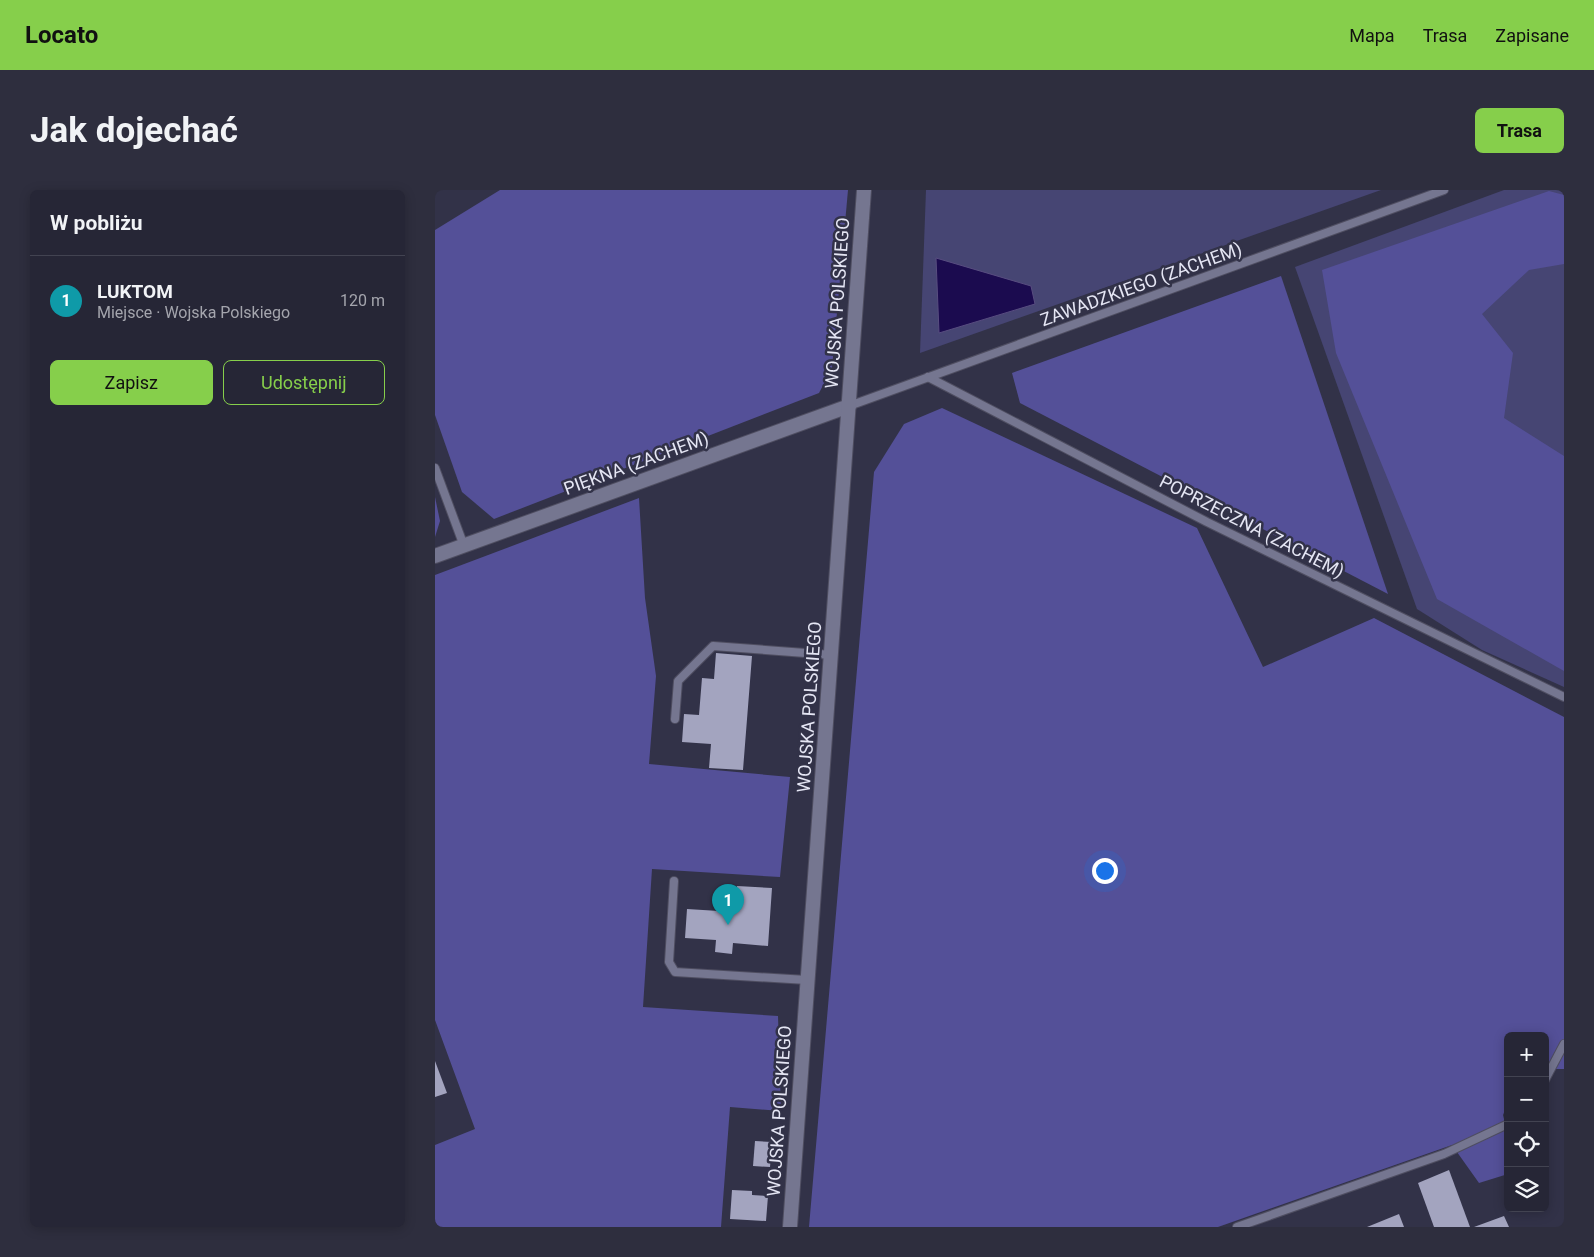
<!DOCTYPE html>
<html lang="pl">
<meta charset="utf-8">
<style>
:root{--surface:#262636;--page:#2e2e3e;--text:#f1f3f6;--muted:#a4a5ad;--line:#424351;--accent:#86cf4b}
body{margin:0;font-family:Roboto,sans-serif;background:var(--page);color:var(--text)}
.controls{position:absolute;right:15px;bottom:15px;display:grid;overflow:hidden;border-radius:8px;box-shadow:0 2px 12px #0003}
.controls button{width:45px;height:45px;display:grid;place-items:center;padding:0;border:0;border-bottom:1px solid var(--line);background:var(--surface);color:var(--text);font:25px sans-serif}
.you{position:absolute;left:669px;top:680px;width:18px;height:18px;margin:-12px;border:4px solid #fff;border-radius:50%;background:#1a73e8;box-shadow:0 0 0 8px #1a73e833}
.badge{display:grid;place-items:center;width:32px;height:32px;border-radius:50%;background:var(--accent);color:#fff;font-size:16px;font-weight:700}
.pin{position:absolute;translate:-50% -41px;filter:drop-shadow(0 1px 2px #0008)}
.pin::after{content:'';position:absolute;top:26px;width:18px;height:15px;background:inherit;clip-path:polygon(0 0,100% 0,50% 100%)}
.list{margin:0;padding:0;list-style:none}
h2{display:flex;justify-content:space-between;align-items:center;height:65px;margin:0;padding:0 20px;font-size:21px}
h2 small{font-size:16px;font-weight:400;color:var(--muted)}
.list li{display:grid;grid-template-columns:32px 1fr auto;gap:15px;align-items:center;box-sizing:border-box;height:90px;padding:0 20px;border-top:1px solid var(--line)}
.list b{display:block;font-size:19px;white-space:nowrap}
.list p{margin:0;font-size:16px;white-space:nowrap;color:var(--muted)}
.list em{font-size:16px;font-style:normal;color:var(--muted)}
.actions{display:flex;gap:10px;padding:15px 20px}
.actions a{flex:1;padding:11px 0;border:1px solid var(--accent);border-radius:8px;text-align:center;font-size:18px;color:var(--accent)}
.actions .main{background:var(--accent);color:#111}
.icon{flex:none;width:28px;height:28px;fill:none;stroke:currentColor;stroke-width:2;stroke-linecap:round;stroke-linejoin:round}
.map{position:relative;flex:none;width:1129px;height:1037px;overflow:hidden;border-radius:8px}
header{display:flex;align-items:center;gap:30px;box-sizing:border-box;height:70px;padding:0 25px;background:var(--accent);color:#111}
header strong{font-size:24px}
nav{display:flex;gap:28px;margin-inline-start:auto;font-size:18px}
.intro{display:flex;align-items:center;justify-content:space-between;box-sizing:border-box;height:120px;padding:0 30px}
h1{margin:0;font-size:35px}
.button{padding:12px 22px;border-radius:8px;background:var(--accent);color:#111;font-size:18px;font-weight:700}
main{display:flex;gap:30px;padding:0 30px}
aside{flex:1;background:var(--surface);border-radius:8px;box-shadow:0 2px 12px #0003}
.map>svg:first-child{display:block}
.green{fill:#464573}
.forest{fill:#545098}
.water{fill:#1b0b4f;stroke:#584d80}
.building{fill:#a3a4bf}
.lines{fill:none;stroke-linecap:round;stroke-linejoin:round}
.service-casing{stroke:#4f4e61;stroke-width:10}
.minor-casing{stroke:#4f4e61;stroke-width:16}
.tertiary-casing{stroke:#4f4e61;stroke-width:16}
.service{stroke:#757690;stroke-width:8}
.minor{stroke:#757690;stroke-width:14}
.tertiary{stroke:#757690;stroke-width:14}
.labels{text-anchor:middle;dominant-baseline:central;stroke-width:5;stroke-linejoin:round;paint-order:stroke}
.street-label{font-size:18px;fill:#e5e6f4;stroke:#323248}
</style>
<header>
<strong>Locato</strong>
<nav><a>Mapa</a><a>Trasa</a><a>Zapisane</a></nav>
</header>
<div class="intro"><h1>Jak dojechać</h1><a class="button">Trasa</a></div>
<main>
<aside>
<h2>W pobliżu<small></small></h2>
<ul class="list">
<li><span class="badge" style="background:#0f9aa8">1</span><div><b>LUKTOM</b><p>Miejsce · Wojska Polskiego</p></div><em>120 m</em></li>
</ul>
<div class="actions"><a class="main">Zapisz</a><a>Udostępnij</a></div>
</aside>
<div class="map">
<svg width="1129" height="1037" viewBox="0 0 1129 1037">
<rect width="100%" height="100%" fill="#323248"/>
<g class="green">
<polygon points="491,0 946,0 485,163"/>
<polygon points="1069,0 1129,0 1129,497 1047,460 982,419 860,77"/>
</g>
<g class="forest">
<polygon points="65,0 413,0 397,178 384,203 59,329 27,302 0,225 0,40"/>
<polygon points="1114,1 1129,5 1129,74 1094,80 1047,124 1078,163 1069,228 1129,266 1129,481 1002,409 901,163 887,80"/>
<polygon points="846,86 953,404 585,213 577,183"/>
<polygon points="507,218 762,338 828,477 939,428 1129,527 1129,879 1110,879 1110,846 1073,846 1073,913 1068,925 1073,945 1073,984 1044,993 1017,955 783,1037 374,1037 439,282 469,234"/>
<polygon points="0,307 5,331 0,347"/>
<polygon points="204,308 210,408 221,486 214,574 355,587 345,687 217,679 208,817 343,826 346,921 295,917 286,1037 0,1037 0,955 40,939 0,830 0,385"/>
</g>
<polygon class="water" points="501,68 596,96 600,114 504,143"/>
<g class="building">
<polygon points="281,463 317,466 308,580 274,578 276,554 247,552 249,524 264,525 267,488 279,489"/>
<polygon points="302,696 337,698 333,756 298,753 297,764 280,762 281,750 250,748 252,719 300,722"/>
<polygon points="0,871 12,903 0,907"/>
<polygon points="320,951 337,952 335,977 318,976"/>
<polygon points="1014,980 1035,1037 999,1037 983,993"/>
<polygon points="297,1000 317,1001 317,1005 333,1006 331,1031 295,1029"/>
<polygon points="964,1024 969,1037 932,1037"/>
<polygon points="1069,1026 1074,1037 1039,1037"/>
</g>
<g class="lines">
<defs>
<g id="service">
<polyline points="493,187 772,332 1129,507"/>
<polyline points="414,216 1009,0"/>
<polyline points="0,278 29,356"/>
<polyline points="240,529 243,491 278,456 397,465"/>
<polyline points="239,691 234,772 240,782 372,790"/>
<polyline points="1110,890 1129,854"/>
<polyline points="802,1037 1009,964 1073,934"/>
</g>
<polyline id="minor" points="0,366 414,216"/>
<polyline id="tertiary" points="355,1037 429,0"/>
</defs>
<use href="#service" class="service-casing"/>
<use href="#minor" class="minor-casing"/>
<use href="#tertiary" class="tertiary-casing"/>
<use href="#service" class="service"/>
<use href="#minor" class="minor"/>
<use href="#tertiary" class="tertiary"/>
</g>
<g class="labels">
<g class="street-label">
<text transform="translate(706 94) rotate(-20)">ZAWADZKIEGO (ZACHEM)</text>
<text transform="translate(402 113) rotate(-86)">WOJSKA POLSKIEGO</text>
<text transform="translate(201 273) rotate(-20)">PIĘKNA (ZACHEM)</text>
<text transform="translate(817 336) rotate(27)">POPRZECZNA (ZACHEM)</text>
<text transform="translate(374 517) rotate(-86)">WOJSKA POLSKIEGO</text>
<text transform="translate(344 921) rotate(-86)">WOJSKA POLSKIEGO</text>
</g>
</g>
</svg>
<div class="controls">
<button>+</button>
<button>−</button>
<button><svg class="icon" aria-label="locate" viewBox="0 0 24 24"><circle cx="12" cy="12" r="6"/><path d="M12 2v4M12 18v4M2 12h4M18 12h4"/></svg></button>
<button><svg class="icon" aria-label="layers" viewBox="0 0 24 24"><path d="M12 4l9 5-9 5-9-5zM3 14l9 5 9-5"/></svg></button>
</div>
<div class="you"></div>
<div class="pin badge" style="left:293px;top:735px;background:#0f9aa8">1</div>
</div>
</main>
